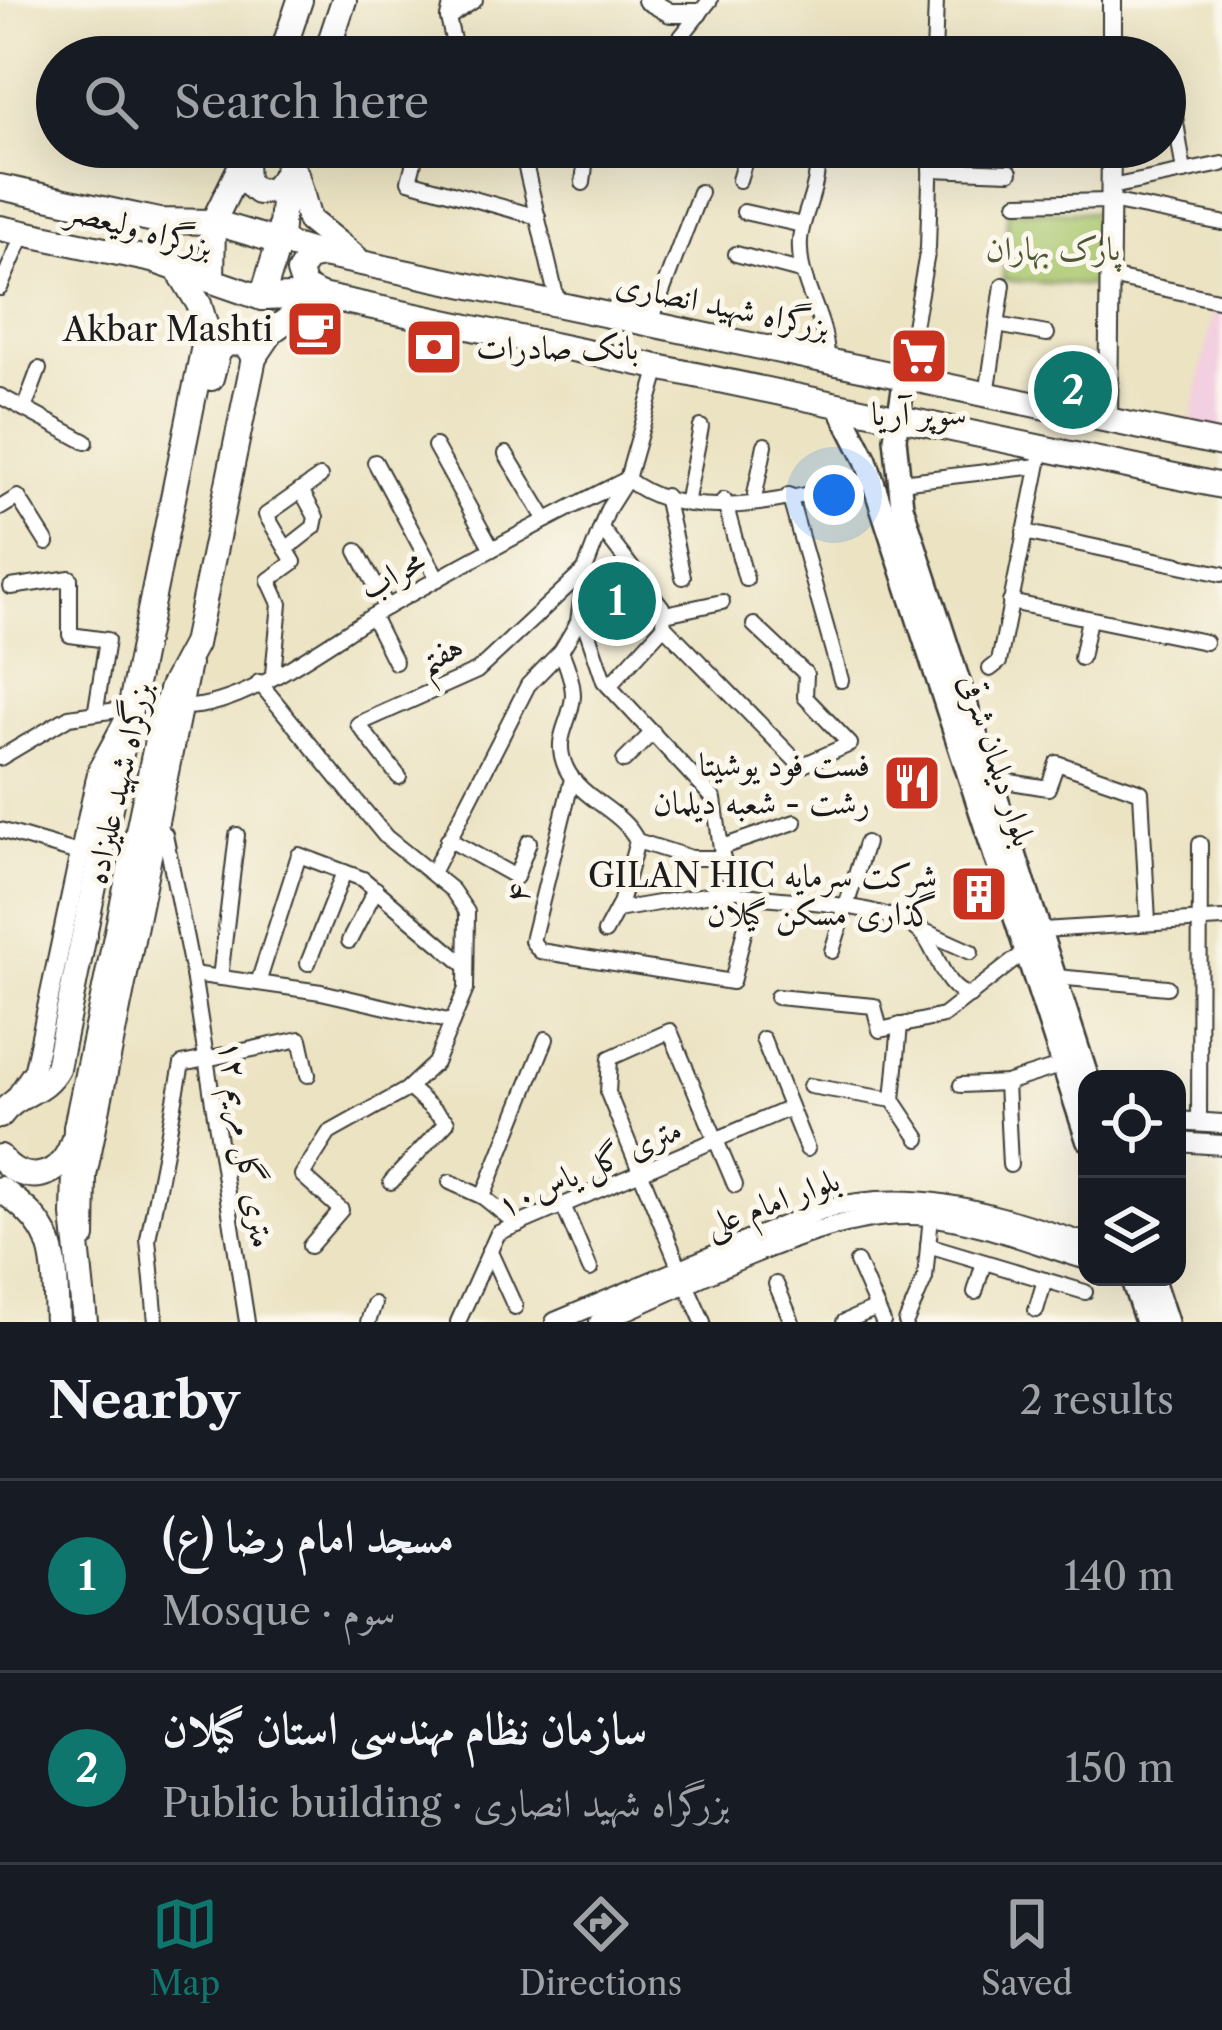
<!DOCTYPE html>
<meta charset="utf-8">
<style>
:root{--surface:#171b24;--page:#20242c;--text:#f1f3f6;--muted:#9ea1a6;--line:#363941;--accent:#0f766e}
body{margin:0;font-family:"Libre Caslon Text",Amiri,serif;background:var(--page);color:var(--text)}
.controls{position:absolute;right:36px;bottom:36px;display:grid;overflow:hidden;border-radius:24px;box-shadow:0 12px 48px #0002}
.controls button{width:108px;height:108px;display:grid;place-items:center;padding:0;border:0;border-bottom:3px solid var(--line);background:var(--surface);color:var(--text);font:60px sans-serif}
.you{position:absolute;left:834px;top:495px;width:42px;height:42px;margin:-30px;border:9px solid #fff;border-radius:50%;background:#1a73e8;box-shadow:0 0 0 18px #1a73e833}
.badge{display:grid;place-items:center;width:78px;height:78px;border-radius:50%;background:var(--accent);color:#fff;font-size:39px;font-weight:700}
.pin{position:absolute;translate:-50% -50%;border:6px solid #fff;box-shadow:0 3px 12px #0006}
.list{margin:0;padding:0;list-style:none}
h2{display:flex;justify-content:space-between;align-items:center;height:156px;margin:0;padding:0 48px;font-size:51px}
h2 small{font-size:39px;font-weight:400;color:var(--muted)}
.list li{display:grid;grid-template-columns:78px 1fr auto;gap:36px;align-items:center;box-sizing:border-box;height:192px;padding:0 48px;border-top:3px solid var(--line)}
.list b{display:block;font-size:45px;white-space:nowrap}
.list p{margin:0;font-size:39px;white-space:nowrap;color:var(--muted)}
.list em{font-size:39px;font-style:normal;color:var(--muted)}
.icon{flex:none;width:66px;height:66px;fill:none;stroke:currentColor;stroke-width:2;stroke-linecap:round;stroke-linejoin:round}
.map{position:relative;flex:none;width:1222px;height:1322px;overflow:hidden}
.search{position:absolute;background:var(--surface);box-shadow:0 12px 48px #0002;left:36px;right:36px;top:36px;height:132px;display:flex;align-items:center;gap:30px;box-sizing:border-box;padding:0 42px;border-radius:66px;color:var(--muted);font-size:45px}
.sheet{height:540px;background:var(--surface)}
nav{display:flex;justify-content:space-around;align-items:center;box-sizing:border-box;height:168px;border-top:3px solid var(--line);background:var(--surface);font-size:33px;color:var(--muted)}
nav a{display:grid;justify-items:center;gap:6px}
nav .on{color:var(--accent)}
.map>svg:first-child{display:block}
.built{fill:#f2cfe1}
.green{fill:#aac86f;stroke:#637246;stroke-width:3}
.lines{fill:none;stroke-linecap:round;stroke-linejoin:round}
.street-casing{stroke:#3b3a35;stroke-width:18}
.secondary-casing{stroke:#3b3a35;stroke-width:22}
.primary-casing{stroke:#3b3a35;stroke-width:26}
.highway-casing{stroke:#3b3a35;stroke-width:28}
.street{stroke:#fff;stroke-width:14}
.secondary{stroke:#fff;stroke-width:18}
.primary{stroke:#fff;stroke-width:21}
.highway{stroke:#fff;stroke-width:24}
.labels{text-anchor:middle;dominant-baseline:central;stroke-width:10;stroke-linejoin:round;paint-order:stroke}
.street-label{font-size:33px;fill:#1c1c1c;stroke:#fbf7ec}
.park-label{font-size:33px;fill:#4e5839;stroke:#fbf7ec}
.poi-label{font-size:33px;fill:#1c1c1c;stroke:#fbf7ec;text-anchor:end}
</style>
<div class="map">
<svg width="1222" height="1322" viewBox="0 0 1222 1322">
<rect width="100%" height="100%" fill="#fbf7ec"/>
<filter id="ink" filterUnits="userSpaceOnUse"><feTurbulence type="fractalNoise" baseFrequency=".00833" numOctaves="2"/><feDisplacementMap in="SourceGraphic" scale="24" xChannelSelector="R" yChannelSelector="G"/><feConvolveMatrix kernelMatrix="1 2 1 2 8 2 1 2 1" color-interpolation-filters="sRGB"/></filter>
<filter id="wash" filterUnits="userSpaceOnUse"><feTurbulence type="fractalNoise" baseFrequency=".004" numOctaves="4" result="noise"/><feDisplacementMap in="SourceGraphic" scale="48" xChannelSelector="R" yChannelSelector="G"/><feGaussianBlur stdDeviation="2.7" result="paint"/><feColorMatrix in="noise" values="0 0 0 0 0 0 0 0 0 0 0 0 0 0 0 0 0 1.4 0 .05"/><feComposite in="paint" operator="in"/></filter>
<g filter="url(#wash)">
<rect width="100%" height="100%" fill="#ebe3c2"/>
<polygon class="built" points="1214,311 1222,313 1222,436 1190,428"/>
<polygon class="green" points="1008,210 1103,213 1095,286 1003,280"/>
</g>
<g filter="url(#ink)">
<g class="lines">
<defs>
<g id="street">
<polyline points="452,0 448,18 457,57"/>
<polyline points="448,18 475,0"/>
<polyline points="665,57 710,0"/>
<polyline points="934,57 936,0"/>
<polyline points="1169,79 1184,172"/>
<polyline points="418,147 409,181 538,217"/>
<polyline points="521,147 558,304"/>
<polyline points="626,147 701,154 747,147"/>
<path d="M810 147C829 172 802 211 800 240 797 285 828 316 827 361"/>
<polyline points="930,169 1010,172"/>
<polyline points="739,180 749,147"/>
<polyline points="583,183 587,147"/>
<polyline points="1111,187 1222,164"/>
<polyline points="1017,203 1110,201 1222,223"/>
<polyline points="744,212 802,225"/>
<polyline points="736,254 800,271"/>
<polyline points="1110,277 1222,301"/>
<polyline points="0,288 24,233"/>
<polyline points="650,324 700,192"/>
<polyline points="997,325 1047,334"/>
<polyline points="905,377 928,248 931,147"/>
<polyline points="987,395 1003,285"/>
<polyline points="0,396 86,442"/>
<polyline points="24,409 39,369"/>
<polyline points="435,446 492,549"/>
<polyline points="506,454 546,520"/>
<polyline points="375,462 438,579"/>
<path d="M627 479C693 531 799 494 873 481"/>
<polyline points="900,482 1038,466"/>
<polyline points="755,494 765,445"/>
<polyline points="789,495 841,680"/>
<polyline points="665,496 683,577"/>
<polyline points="687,499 701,427"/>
<polyline points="724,500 746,579"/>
<polyline points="0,508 18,497 47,543"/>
<polyline points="601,528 662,607 664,626 801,766 850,744 805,697 806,674 754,625"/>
<polyline points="1024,532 1222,574"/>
<polyline points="286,549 314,527 316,517 301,490"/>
<polyline points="357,551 387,607"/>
<polyline points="11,587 70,578 70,635 107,640 96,709"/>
<polyline points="1010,602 1205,642"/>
<polyline points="580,610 604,681 714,799 723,862 735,890"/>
<polyline points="665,614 722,602"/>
<polyline points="372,616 395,662"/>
<path d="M561 651C567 665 573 681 573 696 571 724 552 737 566 768 582 801 622 809 637 841L620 904 605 932"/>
<polyline points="1081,658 1089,619"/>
<polyline points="990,669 999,662 1042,448"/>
<polyline points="273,674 280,604 269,580 294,562 266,515 320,477"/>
<polyline points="259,682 386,837 452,890 467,912 466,989 435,1063 406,1090 329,1133 302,1175 341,1210 310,1246"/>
<polyline points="609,686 664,626"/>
<path d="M183 707C246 709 333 637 389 606 467 562 546 519 627 479"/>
<polyline points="0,758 69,717 131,708"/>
<polyline points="624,761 653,732"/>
<polyline points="399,777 358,724 477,671 585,570"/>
<polyline points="572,779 532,941 540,951 732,982 753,896"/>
<polyline points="992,779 1048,788 1057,763 1141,792 1148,922"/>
<polyline points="0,830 75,852"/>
<polyline points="158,830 165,834 193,974 247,1322"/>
<polyline points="448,839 516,877 529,842"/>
<polyline points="637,841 691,858 723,858"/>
<polyline points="722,847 795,822"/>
<polyline points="432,873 528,685 561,651 578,622 585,570 608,509 627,479 659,367"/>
<path d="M745 895C790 901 874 903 912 926 940 942 937 987 970 996"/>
<polyline points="617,910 735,890"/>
<polyline points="922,930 971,952"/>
<polyline points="1042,930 1222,919"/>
<polyline points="349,941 376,889"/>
<polyline points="832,951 866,843"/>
<polyline points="308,963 344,872"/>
<polyline points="193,974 321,992 452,1022"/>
<polyline points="1056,977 1167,987"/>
<polyline points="220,978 237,835"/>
<polyline points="258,983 299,855 363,879 466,966"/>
<polyline points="777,997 874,1006 880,1030 943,1016 1026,951"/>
<polyline points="763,1039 807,1149"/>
<polyline points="1006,1083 1010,1165"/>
<polyline points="961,1085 1006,1083 1063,1065"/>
<polyline points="810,1086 893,1100 919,1139"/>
<polyline points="893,1100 900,1025"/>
<polyline points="1199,1122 1200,844"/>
<polyline points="391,1182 447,1122 409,1088"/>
<polyline points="450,1182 483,1197 518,1225"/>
<polyline points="483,1197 546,1039"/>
<polyline points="563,1205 590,1269"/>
<polyline points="928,1245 1085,1292"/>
<polyline points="489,1250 515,1307"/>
<polyline points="857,1262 883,1322"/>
<polyline points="680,1269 608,1093 610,1058 670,1031 735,1185"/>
<polyline points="776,1284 792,1322"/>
<polyline points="687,1286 703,1322"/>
<polyline points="975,1292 984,1262"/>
<polyline points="1036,1310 1045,1280"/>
<polyline points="156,1322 148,1239 182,1064 300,1039 308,1075"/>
<polyline points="368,1322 374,1304"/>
<polyline points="458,1322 498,1233 790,1108"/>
<polyline points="844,1322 877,1308"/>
<polyline points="906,1322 925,1278 931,1216"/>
</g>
<g id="secondary">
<polyline points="647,0 670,13 698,13"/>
<polyline points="1112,57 1112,0"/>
<polyline points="1108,420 1111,147"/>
<polyline points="16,1096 34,1069 98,768 123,722"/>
<polyline points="1177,1121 1222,1124"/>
<polyline points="1177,1142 1222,1145"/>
<polyline points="86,1237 87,1176 191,664"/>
<path d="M555 1322 821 1210C920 1185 993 1214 1087 1243"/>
<path d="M599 1322C693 1284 828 1205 928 1216 981 1222 1036 1245 1087 1260"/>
</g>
<g id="primary">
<polyline points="905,377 895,438 902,506 1088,1079"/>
<polyline points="838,405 866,460 1087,1139"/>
<polyline points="1131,1277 1146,1322"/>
<polyline points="1152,1277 1167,1322"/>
</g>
<g id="highway">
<polyline points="281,57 300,0"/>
<polyline points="325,57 344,0"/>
<polyline points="245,161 246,182 258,192 274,190 285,175"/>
<polyline points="296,174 309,220 356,258"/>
<polyline points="0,187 159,221 213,222 323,255 1222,444"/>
<polyline points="0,228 152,260 262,298 321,296 1222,486"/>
<polyline points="212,280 213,222 250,147"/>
<polyline points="262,298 280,239 285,175 294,147"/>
<polyline points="211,378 218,352 227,343 246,344 254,358"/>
<path d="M0 1116C16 1093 44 1093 57 1068L207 331 199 304 177 268"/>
<path d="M0 1157C24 1188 63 1178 73 1141"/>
<path d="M0 1189C59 1230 54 1253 57 1322"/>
<polyline points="85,1322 74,1215 76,1127 158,736 172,687 195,644 254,358 273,330 321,296 304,287 299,272 308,258 323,255"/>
</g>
</defs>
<use href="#street" class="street-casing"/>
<use href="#secondary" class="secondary-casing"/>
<use href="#primary" class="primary-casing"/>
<use href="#highway" class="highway-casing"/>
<use href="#street" class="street"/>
<use href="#secondary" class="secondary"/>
<use href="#primary" class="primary"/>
<use href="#highway" class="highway"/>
</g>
</g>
<defs>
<symbol id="cafe-square" viewBox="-11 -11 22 22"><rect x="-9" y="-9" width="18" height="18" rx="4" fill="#c8321e" stroke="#fbf7ec"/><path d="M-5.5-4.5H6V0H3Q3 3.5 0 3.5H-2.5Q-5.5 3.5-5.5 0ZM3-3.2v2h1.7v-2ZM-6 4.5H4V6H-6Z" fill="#fff"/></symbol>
<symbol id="bank-square" viewBox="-11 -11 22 22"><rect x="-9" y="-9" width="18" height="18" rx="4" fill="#c8321e" stroke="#fbf7ec"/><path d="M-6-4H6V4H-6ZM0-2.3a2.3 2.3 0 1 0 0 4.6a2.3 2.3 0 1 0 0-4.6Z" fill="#fff"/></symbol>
<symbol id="supermarket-square" viewBox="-11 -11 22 22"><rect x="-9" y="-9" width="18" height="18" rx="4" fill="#c8321e" stroke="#fbf7ec"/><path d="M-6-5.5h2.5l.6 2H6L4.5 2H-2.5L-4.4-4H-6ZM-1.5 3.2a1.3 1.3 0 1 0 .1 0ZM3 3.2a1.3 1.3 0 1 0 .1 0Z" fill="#fff"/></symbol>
<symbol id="restaurant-square" viewBox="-11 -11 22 22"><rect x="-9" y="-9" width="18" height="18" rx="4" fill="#c8321e" stroke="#fbf7ec"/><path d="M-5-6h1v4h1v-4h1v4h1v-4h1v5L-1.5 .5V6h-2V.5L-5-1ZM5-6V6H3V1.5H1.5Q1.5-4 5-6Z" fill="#fff"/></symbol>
<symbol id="building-square" viewBox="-11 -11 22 22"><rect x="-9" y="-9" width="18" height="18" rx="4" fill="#c8321e" stroke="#fbf7ec"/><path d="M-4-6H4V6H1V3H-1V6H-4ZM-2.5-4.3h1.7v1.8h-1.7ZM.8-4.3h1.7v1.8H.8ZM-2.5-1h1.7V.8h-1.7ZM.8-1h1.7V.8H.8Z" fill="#fff"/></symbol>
</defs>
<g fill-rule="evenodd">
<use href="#cafe-square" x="282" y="296" width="66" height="66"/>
<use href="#bank-square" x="401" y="314" width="66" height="66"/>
<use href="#supermarket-square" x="886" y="323" width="66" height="66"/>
<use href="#restaurant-square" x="879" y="750" width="66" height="66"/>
<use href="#building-square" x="946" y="861" width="66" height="66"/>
</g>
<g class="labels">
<g class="street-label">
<text transform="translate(140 228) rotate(15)">بزرگراه ولیعصر</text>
<text transform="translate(723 305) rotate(12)">بزرگراه شهید انصاری</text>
<text transform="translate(392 574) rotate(-29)">محراب</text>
<text transform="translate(440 654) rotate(-29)">هفتم</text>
<text transform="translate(998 760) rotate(72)">بلوار دیلمان شرقی</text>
<text transform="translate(118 783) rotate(-77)">بزرگراه شهید علیزاده</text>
<text transform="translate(517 893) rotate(-76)">۴</text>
<text transform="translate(247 1144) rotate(81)">۱۲ متری گل مریم</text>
<text transform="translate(589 1167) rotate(-24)">۱۰متری گل یاس</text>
<text transform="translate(772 1202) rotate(-20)">بلوار امام علی</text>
</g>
<g class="park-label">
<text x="1053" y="248">پارک بهاران</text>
</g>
<g class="poi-label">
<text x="273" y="329">Akbar Mashti</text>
<text x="476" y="347" text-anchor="start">بانک صادرات</text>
<text x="919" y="413" text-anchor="middle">سوپر آریا</text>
<text x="870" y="764">فست فود یوشیتا<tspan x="870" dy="38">رشت - شعبه دیلمان</tspan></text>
<text x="937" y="875">GILAN HIC شرکت سرمایه<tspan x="937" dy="38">گذاری مسکن گیلان</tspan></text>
</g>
</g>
</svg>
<div class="controls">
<button><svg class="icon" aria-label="locate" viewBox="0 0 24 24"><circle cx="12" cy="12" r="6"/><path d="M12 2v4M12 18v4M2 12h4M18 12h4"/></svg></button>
<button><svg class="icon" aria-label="layers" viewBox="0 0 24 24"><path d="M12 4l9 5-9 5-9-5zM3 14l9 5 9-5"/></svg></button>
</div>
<div class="you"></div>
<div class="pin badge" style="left:617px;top:601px">1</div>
<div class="pin badge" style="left:1073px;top:390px">2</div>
<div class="search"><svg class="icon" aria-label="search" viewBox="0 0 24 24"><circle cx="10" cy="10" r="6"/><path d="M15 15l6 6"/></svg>Search here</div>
</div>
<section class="sheet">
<h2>Nearby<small>2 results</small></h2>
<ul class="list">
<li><span class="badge">1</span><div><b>مسجد امام رضا (ع)</b><p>Mosque · سوم</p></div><em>140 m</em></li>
<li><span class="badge">2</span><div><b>سازمان نظام مهندسی استان گیلان</b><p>Public building · بزرگراه شهید انصاری</p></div><em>150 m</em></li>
</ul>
</section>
<nav>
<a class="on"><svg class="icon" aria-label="map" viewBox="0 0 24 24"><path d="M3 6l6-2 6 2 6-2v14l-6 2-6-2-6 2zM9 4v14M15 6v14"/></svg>Map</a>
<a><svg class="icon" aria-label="directions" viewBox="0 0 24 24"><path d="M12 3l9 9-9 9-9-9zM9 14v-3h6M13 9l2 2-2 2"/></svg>Directions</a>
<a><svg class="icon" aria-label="saved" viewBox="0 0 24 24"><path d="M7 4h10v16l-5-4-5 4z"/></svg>Saved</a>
</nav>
